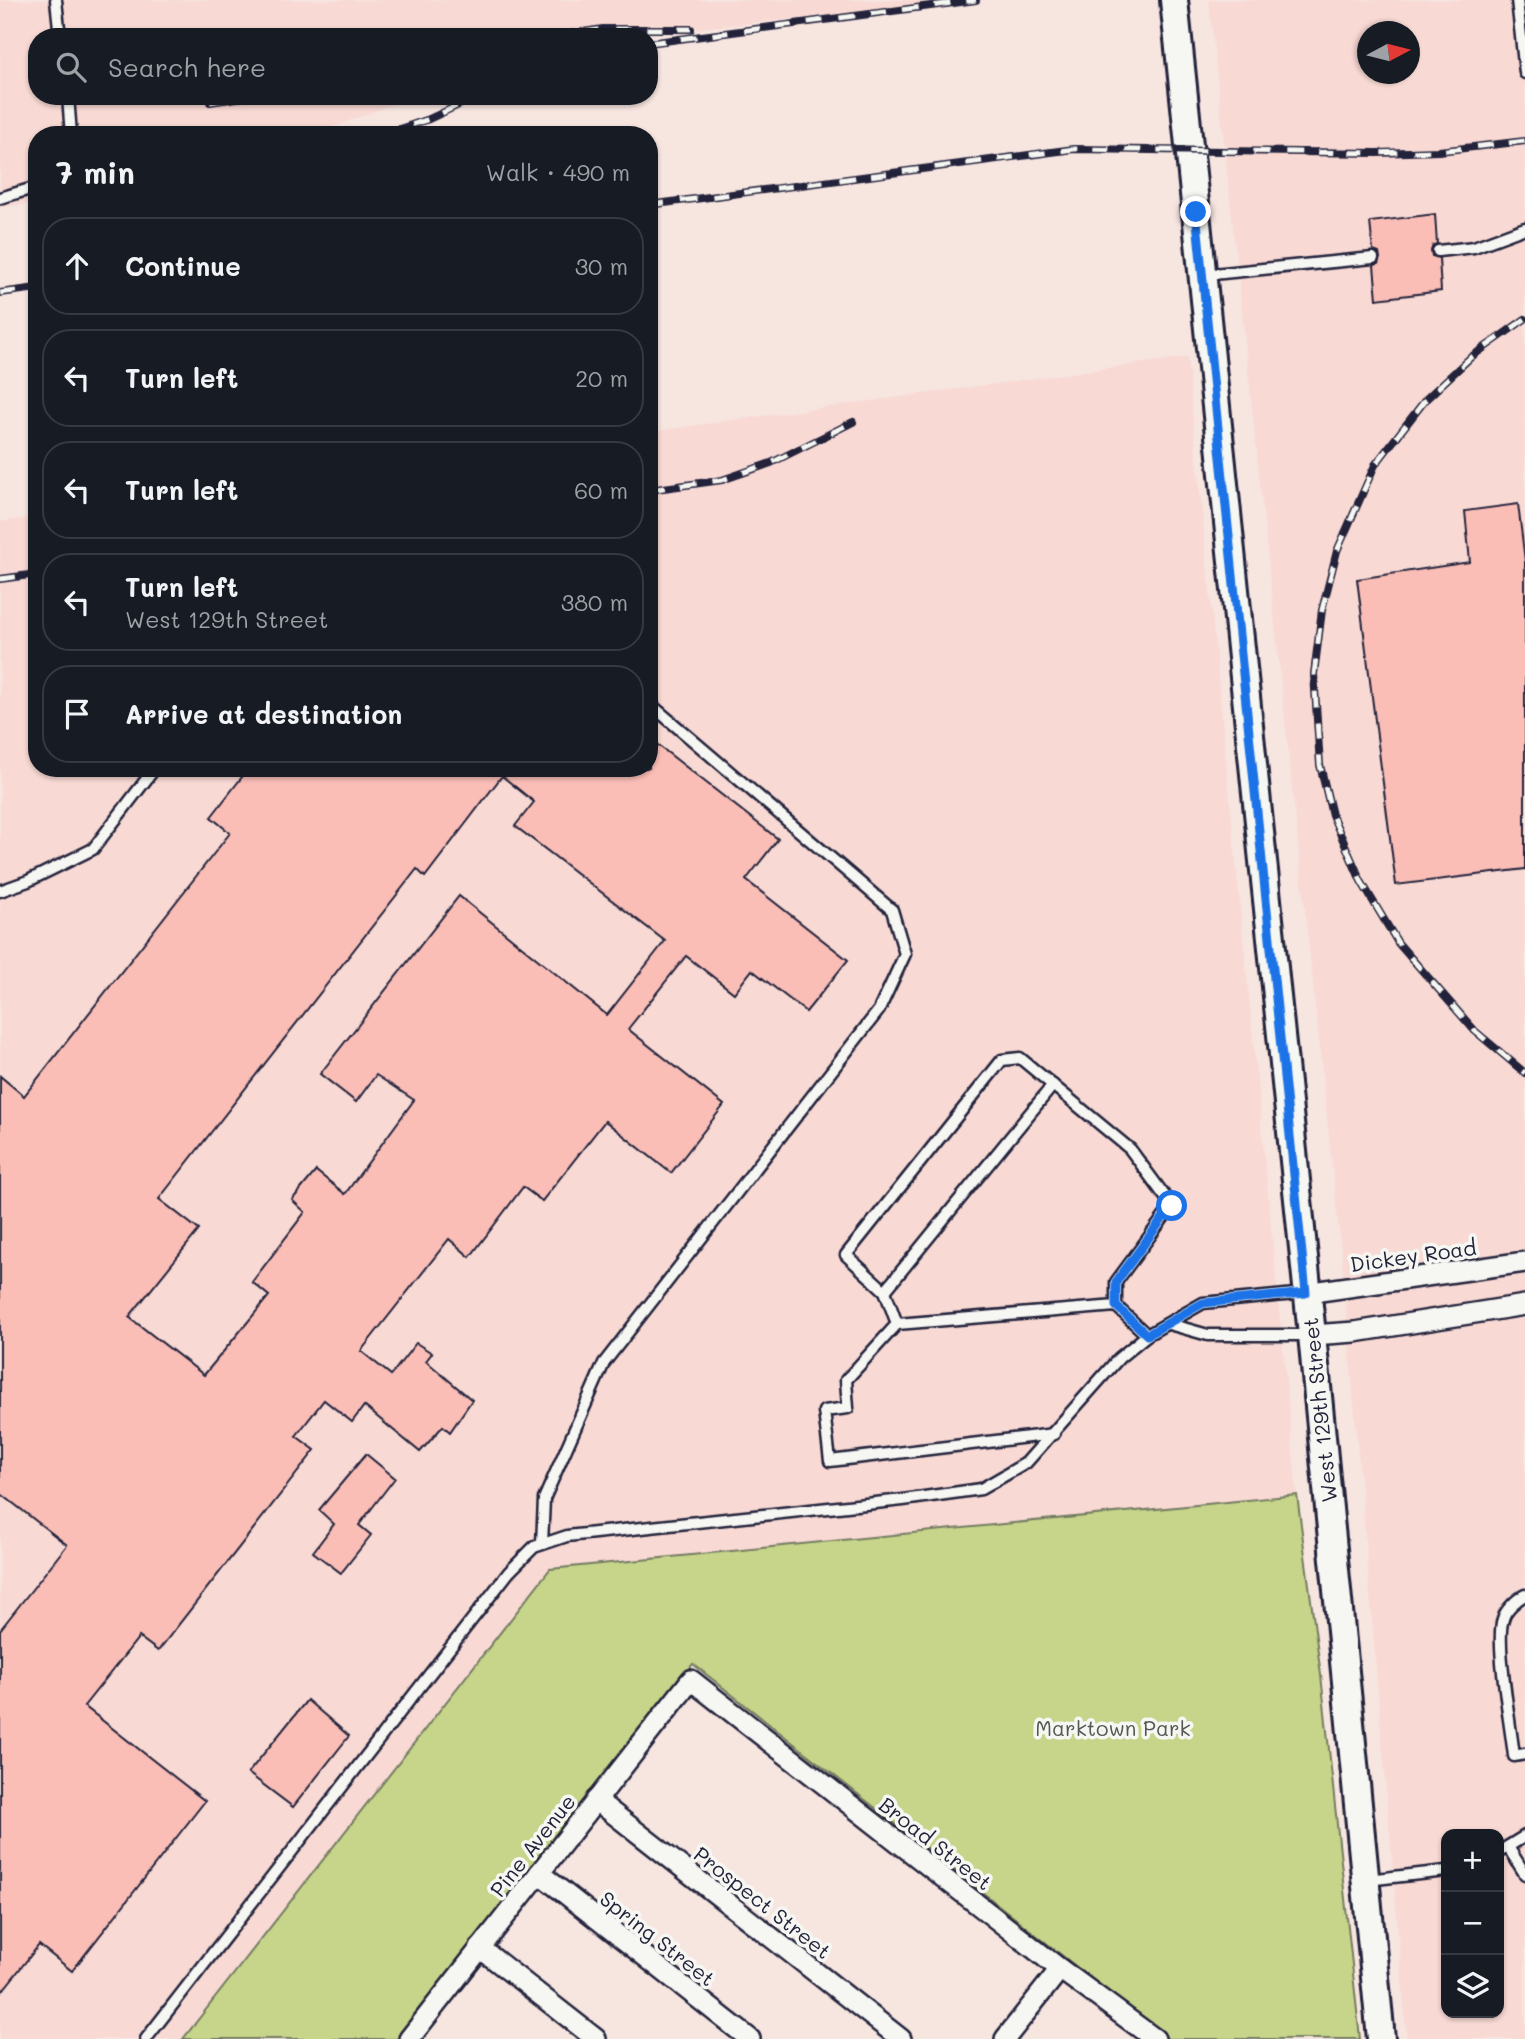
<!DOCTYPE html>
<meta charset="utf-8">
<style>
:root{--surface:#171b24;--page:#242831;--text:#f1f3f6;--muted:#9ea1a6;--line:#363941}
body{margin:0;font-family:Mali,sans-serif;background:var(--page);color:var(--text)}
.controls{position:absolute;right:21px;bottom:21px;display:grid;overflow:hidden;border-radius:14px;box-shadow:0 2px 5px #0004}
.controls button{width:63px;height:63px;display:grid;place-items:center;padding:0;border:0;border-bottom:2px solid var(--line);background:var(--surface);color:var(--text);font:35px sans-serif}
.compass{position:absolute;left:1357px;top:21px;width:63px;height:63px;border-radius:50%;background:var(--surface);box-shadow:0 2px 5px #0004;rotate:83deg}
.stop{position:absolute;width:21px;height:21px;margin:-16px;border:5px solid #1a73e8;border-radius:50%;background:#fff}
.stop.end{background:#1a73e8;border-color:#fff;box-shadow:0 2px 7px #0008}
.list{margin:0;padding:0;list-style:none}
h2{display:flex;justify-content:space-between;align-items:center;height:91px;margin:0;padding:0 28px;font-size:30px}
h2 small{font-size:23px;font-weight:400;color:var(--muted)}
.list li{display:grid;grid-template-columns:46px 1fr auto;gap:21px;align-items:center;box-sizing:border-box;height:98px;margin:0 14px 14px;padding:0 14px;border:2px solid var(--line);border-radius:28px}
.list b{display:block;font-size:26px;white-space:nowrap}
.list p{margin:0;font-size:23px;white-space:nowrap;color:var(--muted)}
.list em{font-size:23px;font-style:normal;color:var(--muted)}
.icon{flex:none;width:38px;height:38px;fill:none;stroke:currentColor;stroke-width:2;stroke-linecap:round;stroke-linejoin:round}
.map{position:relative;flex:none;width:1525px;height:2039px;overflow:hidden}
.search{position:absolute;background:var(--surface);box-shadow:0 2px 5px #0004;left:28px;top:28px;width:630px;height:77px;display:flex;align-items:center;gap:18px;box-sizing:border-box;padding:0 24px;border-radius:28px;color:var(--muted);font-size:26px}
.panel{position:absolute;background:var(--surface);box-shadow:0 2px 5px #0004;left:28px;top:126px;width:630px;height:651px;border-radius:28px}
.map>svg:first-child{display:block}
.built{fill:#f8d9d4;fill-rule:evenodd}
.green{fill:#c6d589;stroke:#747c62;stroke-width:2}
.building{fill:#fabeb7;stroke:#22223b;stroke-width:2;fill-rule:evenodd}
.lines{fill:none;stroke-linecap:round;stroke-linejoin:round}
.lane-casing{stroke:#22223b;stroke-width:15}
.street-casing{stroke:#22223b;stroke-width:24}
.secondary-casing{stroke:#22223b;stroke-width:32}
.lane{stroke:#f6f6f2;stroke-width:10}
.street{stroke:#f6f6f2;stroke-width:19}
.secondary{stroke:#f6f6f2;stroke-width:26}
.rail-casing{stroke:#22223b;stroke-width:8}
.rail{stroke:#f6f6f2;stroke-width:5;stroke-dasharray:16;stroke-linecap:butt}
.route{stroke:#1a73e8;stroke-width:9}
.labels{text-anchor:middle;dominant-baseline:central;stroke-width:7;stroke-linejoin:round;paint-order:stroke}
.street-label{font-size:21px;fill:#22223b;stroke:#f6f6f2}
.park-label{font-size:21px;fill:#535852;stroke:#f6f6f2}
</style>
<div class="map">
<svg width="1525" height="2039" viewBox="0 0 1525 2039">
<rect width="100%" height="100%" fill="#f7e5e0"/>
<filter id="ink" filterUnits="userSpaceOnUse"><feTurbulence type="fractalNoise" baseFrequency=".0143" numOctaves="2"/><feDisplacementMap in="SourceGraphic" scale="14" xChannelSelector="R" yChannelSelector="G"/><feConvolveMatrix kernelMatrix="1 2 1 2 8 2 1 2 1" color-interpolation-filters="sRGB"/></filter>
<g filter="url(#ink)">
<g class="built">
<polygon points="0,0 988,0 607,37 37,37 37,96 413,96 313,135 37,135 37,203 0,207"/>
<path d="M1209 0H1525V2039H1407L1342 1259ZM1368 32H1410V74H1368ZM1446 1834H1499V2013H1446Z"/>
<polygon points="1187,357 1297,1495 550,1569 183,2039 0,2039 0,522 37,517 37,768 649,768 649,432"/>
</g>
<polygon class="green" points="1297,1495 1321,1675 1360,2039 1168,2039 693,1664 398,2039 183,2039 550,1569"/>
<g class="building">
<polygon points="1435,214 1437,244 1433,245 1431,251 1432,256 1439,258 1441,291 1377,299 1374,265 1378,264 1380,258 1379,253 1373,251 1370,222"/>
<polygon points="1518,504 1525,561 1525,869 1396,885 1357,579 1470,562 1465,511"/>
<path d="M649 738 778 839 746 880 848 960 806 1012 752 970 734 993 686 956 628 1029 724 1105 671 1173 605 1121 542 1201 523 1187 470 1257 449 1239 361 1351 391 1375 416 1343 432 1353 426 1361 472 1400 450 1432 443 1426 420 1452 364 1406 352 1422 324 1400 296 1436 315 1450 158 1651 139 1637 84 1706 205 1801 72 1971 39 1945 0 1994V1630L67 1545 0 1493V1076L24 1096 230 833 211 817 249 768H649ZM502 776 534 802 515 826 665 941 607 1015 459 896 320 1074 356 1102 376 1075 414 1100 345 1194 316 1171 292 1200 305 1212 252 1282 269 1296 204 1375 129 1317 199 1230 159 1199 417 869 425 877Z"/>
<polygon points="366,1454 395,1478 359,1525 371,1535 341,1573 313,1552 334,1524 319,1510"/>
<polygon points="307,1700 349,1736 293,1807 248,1773"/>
</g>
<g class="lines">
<defs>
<g id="lane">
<polyline points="56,0 60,37"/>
<polyline points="1517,0 1525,73"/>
<polyline points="68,96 71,135"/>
<polyline points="0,198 37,187"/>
<polyline points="1438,251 1474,247 1525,228"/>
<polyline points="1203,275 1373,258"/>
<polyline points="0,891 28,881 93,849 155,768"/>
<polyline points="885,1291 1053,1085"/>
<polyline points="1116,1306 1116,1282 1172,1206 1130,1149 1020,1058 1002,1060 846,1255 885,1291 897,1324 1116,1306 1147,1335"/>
<polyline points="897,1324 846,1380 848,1408 824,1411 830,1461 1054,1434"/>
<polyline points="1169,1324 1208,1335 1310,1335"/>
<polyline points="542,1544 544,1499 604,1363 879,1010 905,954 892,910 649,703"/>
<path d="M1525 1595C1517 1599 1505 1610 1503 1619 1495 1640 1511 1728 1514 1756L1525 1754"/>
<polyline points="1508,1847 1525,1874"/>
<polyline points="1499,1852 1525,1836"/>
<polyline points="1367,1880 1446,1871"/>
<polyline points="146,2039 509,1572 534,1547 567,1536 903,1500 981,1489 1026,1463 1119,1358 1147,1335 1203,1303 1306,1293"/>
</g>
<g id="street">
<polyline points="1306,1293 1525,1262"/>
<polyline points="1312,1335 1355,1332 1525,1305"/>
<polyline points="596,1800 901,2039"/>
<polyline points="539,1873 750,2039"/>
<polyline points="480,1948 596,2039"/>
<polyline points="409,2039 691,1680 1060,1969 1155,2039"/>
<polyline points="1005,2039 1060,1969"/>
</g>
<polyline id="secondary" points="1174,0 1312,1335 1381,2039"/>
</defs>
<use href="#lane" class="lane-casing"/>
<use href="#street" class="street-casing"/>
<use href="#secondary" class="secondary-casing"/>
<use href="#lane" class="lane"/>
<use href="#street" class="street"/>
<use href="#secondary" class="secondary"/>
<defs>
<g id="rail">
<polyline points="551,37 603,29 691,29"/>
<polyline points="649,43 976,0"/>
<polyline points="210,102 250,96"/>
<polyline points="382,135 429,119 478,96"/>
<polyline points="649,205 1074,149 1377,153 1439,151 1525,141"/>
<polyline points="0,293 37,288"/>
<polyline points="1525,319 1471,357 1426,399 1375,465 1337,551 1322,610 1314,674 1320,765 1332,815 1361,881 1398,943 1475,1031 1525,1073"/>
<polyline points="649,490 722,480 771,463 853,422"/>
<polyline points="0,579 37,574"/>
</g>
</defs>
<use href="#rail" class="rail-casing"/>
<use href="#rail" class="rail"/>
</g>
</g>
<g class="lines" filter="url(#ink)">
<polyline class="route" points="1172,1206 1116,1282 1116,1306 1147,1335 1203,1303 1306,1293 1196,212"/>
</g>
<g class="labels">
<g class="street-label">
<text transform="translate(1413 1255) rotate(-8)">Dickey Road</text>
<text transform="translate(1319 1410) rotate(-96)">West 129th Street</text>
<text transform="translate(936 1843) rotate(38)">Broad Street</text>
<text transform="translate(532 1845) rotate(-52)">Pine Avenue</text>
<text transform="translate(763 1902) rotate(38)">Prospect Street</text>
<text transform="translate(658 1938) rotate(38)">Spring Street</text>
</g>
<g class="park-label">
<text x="1113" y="1727">Marktown Park</text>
</g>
</g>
</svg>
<div class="controls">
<button>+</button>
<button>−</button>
<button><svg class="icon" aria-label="layers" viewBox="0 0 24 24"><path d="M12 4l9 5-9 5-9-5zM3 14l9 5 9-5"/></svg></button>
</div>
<svg class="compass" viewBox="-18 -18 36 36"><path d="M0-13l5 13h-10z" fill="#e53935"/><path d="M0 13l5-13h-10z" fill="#9ea1a6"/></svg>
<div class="stop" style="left:1172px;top:1206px"></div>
<div class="stop end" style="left:1196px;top:212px"></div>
<div class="search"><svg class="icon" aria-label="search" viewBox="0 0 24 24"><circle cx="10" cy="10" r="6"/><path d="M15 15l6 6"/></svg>Search here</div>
<section class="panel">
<h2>7 min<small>Walk · 490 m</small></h2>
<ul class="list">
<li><svg class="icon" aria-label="ahead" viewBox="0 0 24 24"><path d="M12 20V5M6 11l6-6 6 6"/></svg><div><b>Continue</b></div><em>30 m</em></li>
<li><svg class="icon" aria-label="left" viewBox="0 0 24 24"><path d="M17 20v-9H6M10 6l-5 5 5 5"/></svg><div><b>Turn left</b></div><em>20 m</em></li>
<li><svg class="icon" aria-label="left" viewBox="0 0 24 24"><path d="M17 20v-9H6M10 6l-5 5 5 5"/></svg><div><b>Turn left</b></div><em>60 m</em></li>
<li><svg class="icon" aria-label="left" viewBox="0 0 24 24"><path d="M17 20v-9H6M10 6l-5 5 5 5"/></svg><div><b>Turn left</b><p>West 129th Street</p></div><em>380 m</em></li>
<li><svg class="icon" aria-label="arrive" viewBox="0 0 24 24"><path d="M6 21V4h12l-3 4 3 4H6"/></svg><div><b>Arrive at destination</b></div></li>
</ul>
</section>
</div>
